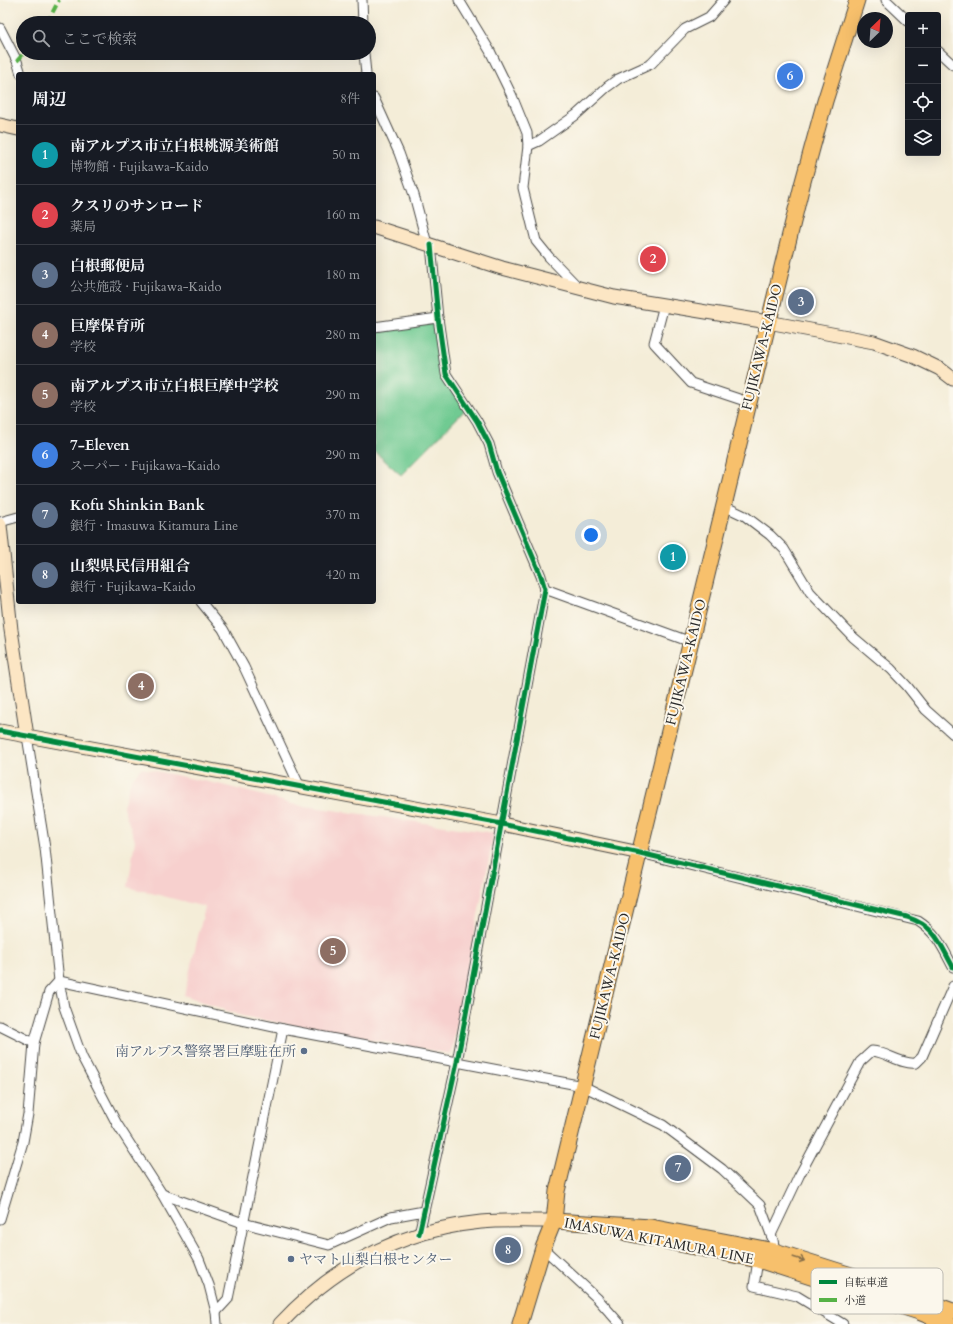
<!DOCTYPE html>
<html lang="ja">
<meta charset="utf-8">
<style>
:root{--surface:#171b24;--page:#20242c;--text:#f1f3f6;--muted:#9ea1a6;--line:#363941;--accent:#1f6fb2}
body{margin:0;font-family:Cardo,"Noto Serif JP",serif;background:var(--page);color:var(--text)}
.controls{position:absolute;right:12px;top:12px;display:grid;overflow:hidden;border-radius:4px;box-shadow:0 4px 16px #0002}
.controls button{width:36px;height:36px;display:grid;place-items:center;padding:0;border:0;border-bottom:1px solid var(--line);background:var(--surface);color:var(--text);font:20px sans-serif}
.compass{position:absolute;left:857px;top:12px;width:36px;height:36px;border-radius:50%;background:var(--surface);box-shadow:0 4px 16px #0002;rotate:25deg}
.you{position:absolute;left:591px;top:535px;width:14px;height:14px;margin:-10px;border:3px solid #fff;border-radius:50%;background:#1a73e8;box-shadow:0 0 0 6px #1a73e833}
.badge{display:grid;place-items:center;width:26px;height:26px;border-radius:50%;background:var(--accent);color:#fff;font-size:13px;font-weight:700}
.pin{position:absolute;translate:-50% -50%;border:2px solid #fff;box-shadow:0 1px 4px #0006}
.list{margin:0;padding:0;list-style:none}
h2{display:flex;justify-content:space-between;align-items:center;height:52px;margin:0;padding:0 16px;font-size:17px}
h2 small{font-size:13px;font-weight:400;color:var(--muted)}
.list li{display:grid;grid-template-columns:26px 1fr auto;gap:12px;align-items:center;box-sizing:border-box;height:60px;padding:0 16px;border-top:1px solid var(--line)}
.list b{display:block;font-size:15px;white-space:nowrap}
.list p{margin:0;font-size:13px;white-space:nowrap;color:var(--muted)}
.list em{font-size:13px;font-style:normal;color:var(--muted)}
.icon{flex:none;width:22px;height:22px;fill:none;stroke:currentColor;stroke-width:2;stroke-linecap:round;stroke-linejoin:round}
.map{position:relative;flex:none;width:953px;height:1324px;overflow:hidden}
.search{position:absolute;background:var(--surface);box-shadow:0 4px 16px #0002;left:16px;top:16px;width:360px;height:44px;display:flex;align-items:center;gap:10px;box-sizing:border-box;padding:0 14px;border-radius:22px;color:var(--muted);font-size:15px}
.panel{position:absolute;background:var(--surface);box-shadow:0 4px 16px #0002;left:16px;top:72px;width:360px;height:532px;border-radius:4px}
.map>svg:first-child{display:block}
.built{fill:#f7d0ce}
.green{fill:#6fca92;stroke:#4d7a5e}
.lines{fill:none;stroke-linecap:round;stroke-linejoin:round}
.street-casing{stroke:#494845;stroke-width:11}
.secondary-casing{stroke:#494845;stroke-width:15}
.primary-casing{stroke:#494845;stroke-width:17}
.street{stroke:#fff;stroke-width:9}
.secondary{stroke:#fce6c4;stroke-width:13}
.primary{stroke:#f7c06c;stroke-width:15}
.quiet{stroke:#56b246;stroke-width:4;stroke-dasharray:8 4;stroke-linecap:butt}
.cycleway-casing{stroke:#fbf7ec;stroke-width:8}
.cycleway{stroke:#00873e;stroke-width:5}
.oneway{stroke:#876e48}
.service-dot{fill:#5c6f8a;stroke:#fbf7ec;stroke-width:1.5}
.labels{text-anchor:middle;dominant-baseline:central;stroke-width:4;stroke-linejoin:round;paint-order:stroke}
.street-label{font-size:14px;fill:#2b2b2b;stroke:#fbf7ec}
.service-label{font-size:14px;fill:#4e5e75;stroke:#fbf7ec;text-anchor:end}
.key{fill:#fbf7ec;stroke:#bdbab2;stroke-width:1}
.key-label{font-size:11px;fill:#2b2b2b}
</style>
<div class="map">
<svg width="953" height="1324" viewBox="0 0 953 1324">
<rect width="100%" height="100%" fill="#fbf7ec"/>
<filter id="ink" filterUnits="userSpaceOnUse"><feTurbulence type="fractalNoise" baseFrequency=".025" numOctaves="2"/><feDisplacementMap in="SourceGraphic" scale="8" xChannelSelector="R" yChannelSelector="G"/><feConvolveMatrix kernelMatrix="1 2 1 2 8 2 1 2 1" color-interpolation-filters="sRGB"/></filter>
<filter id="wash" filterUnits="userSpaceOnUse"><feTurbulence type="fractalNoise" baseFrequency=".012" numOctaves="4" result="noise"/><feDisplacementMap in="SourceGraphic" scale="16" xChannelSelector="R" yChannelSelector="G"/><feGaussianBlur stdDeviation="0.9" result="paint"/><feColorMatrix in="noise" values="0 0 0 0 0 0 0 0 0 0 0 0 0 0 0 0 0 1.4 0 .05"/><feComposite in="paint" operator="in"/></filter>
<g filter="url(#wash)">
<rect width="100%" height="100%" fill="#f4edd8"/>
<polygon class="built" points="141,768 222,785 272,798 291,804 494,833 451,1054 242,1016 184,995 205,907 128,887 135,840 123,807 131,780"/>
<polygon class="green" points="438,318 446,374 468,407 401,475 374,451 374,327"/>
</g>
<g filter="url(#ink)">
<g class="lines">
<defs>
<g id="street">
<polyline points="362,0 363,23"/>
<polyline points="459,0 490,51 512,96 527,133 528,146 523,188 536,241 549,257 578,287"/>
<polyline points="886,0 908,21"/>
<polyline points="0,28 17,61 21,74"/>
<polyline points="938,51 953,65"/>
<polyline points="364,53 366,74"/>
<polyline points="374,98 399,153 414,195 427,244"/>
<polyline points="528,146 539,141 576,115 607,87 618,79 651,64 685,29 709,17 724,0"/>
<polyline points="664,305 654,343 691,383 748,402"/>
<polyline points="374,327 438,318"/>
<polyline points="724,506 745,516 770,535 784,549 810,592 853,637 891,669 907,686 926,710 953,734"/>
<polyline points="0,522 18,517"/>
<polyline points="545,589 691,642"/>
<polyline points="201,602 223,629 244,667 300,787"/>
<polyline points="27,736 45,848 59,981 64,1007 82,1057 117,1124 162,1194 199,1259 209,1285 216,1312 217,1324"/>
<path d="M640 853 918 921C937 933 943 948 953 967"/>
<polyline points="59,981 283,1029 583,1086 663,1125 722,1169 760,1205 773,1240 775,1251"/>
<polyline points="0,1026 34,1043"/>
<polyline points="162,1194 243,1223 329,1245 391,1217 424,1211"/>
<polyline points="0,1219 23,1142 28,1114 34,1043 49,992 59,981"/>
<polyline points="419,1234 457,1062 545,589 541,576 497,472 489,444 477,421 446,374 438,318 431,245"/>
<path d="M771 1235 799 1176 860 1062 872 1051C887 1052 901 1065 916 1063L922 1057 953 986"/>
<polyline points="543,1248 597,1298 620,1324"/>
<polyline points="758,1260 754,1286 797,1296 843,1324"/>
<polyline points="216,1312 228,1299 283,1029"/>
</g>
<g id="secondary">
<polyline points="0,125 18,129"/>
<polyline points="374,227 502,268 614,297 768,322 874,342 913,356 940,369 953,379"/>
<polyline points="0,525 11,630 27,736"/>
<polyline points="0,731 502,824 640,853"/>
<path d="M280 1324C335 1265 400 1230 481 1222 505 1220 530 1221 554 1221"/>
</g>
<g id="primary">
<polyline points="554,1221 651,1227 775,1251 864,1279 953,1311"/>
<polyline points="626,1233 758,1260 919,1312 949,1324"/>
<polyline points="520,1324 543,1248 554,1221 557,1191 802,185 825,101 857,0"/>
</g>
</defs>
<use href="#street" class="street-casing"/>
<use href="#secondary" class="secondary-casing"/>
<use href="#primary" class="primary-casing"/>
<use href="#street" class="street"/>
<use href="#secondary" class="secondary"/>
<use href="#primary" class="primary"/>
<g class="quiet">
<polyline points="47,23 59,0"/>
<polyline points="17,61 24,53"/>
</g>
<defs>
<g id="cycleway">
<path d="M0 731 502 824 640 853 907 917C936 927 939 942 953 967"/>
<polyline points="419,1234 457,1062 545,589 541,576 497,472 489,444 477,421 446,374 438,318 431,245"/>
</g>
</defs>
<use href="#cycleway" class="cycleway-casing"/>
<use href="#cycleway" class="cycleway"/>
</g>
<defs><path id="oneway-shaft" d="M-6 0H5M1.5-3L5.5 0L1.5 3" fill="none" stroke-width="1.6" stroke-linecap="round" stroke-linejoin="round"/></defs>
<use class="oneway" href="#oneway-shaft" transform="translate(799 1259) rotate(18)"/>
</g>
<g class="service-dot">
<circle cx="304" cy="1051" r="4"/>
<circle cx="291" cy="1259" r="4"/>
</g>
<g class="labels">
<g class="street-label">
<text transform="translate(762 347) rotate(-76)">FUJIKAWA-KAIDO</text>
<text transform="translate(686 662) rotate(-76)">FUJIKAWA-KAIDO</text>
<text transform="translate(610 976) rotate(-76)">FUJIKAWA-KAIDO</text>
<text transform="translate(659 1241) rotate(11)">IMASUWA KITAMURA LINE</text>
</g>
<g class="service-label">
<text x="296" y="1051">南アルプス警察署巨摩駐在所</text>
<text x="299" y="1259" text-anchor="start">ヤマト山梨白根センター</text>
</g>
</g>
<rect x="811" y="1268" width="132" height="46" rx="6" class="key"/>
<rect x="819" y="1280" width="18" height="4" fill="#00873e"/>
<rect x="819" y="1298" width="18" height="4" fill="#56b246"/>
<g class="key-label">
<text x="844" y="1286">自転車道</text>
<text x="844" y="1304">小道</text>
</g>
</svg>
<div class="controls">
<button>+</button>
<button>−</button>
<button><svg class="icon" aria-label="locate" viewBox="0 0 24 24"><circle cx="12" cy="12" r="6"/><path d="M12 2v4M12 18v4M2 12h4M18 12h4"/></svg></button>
<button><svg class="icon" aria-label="layers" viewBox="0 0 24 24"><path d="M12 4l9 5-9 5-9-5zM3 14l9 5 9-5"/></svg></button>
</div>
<svg class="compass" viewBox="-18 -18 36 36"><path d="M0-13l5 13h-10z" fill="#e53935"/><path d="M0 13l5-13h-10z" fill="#9ea1a6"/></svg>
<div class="you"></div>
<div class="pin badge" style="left:673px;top:557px;background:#0f9aa8">1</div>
<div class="pin badge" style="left:653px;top:259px;background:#e0444e">2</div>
<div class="pin badge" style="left:801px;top:302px;background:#5c6f8a">3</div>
<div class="pin badge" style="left:141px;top:686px;background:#8d6e63">4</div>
<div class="pin badge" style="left:333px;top:951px;background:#8d6e63">5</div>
<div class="pin badge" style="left:790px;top:76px;background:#3f7fe0">6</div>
<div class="pin badge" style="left:678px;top:1168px;background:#5c6f8a">7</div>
<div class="pin badge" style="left:508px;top:1250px;background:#5c6f8a">8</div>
<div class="search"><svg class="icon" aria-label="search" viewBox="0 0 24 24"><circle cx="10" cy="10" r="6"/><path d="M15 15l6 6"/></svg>ここで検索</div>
<section class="panel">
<h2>周辺<small>8件</small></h2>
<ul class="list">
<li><span class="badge" style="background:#0f9aa8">1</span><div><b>南アルプス市立白根桃源美術館</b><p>博物館 · Fujikawa-Kaido</p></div><em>50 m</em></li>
<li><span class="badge" style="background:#e0444e">2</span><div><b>クスリのサンロード</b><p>薬局</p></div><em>160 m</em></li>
<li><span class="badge" style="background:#5c6f8a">3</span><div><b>白根郵便局</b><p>公共施設 · Fujikawa-Kaido</p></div><em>180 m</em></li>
<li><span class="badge" style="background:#8d6e63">4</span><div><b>巨摩保育所</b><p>学校</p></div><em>280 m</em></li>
<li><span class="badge" style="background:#8d6e63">5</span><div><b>南アルプス市立白根巨摩中学校</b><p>学校</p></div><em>290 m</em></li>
<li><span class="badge" style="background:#3f7fe0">6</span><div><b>7-Eleven</b><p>スーパー · Fujikawa-Kaido</p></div><em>290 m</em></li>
<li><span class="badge" style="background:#5c6f8a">7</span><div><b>Kofu Shinkin Bank</b><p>銀行 · Imasuwa Kitamura Line</p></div><em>370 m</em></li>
<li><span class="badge" style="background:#5c6f8a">8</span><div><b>山梨県民信用組合</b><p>銀行 · Fujikawa-Kaido</p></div><em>420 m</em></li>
</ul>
</section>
</div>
